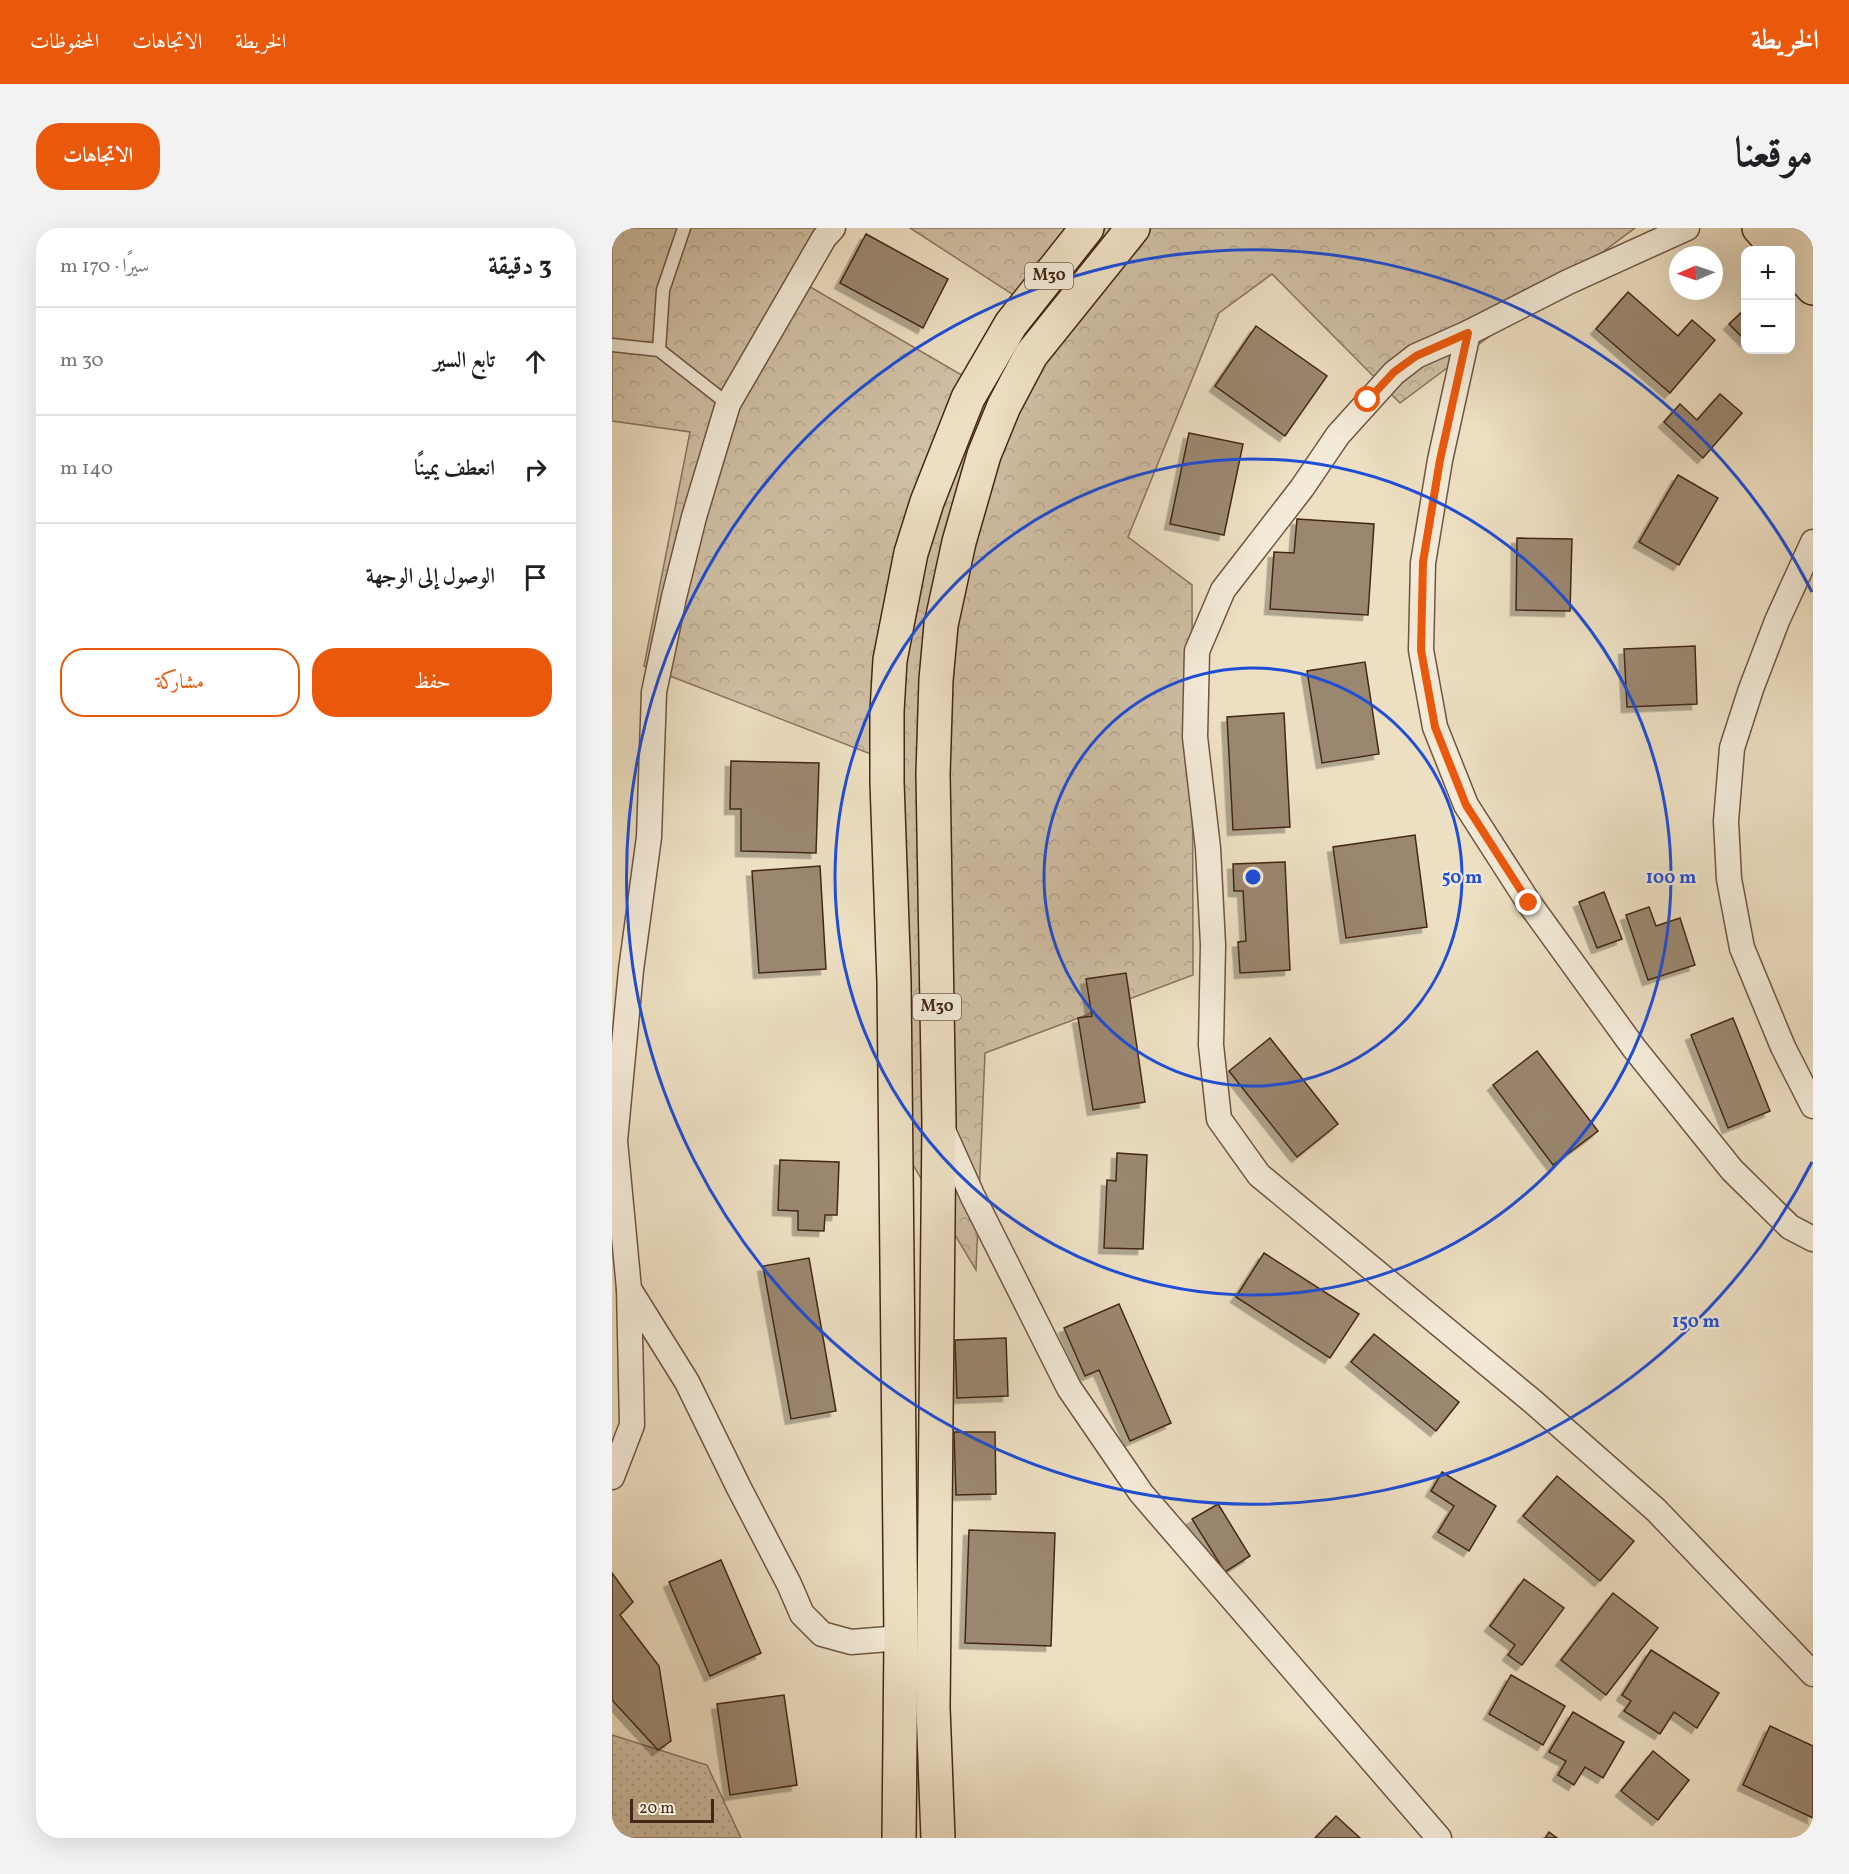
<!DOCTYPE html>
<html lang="ar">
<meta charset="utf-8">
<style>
:root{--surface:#fff;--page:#f2f2f2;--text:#202124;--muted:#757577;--line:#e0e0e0;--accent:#ea580c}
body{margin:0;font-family:Vollkorn,Amiri,serif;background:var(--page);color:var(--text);direction:rtl}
.controls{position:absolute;right:18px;top:18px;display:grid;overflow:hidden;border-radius:12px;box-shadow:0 6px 24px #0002}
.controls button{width:54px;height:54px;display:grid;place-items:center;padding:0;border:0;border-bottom:2px solid var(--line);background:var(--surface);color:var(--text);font:30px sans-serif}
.compass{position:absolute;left:1057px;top:18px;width:54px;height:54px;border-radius:50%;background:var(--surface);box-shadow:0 6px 24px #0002;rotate:268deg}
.scale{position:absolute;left:18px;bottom:15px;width:84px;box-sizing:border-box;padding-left:6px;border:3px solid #432716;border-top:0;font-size:16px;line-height:21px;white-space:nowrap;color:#432716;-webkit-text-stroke:4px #f3ead7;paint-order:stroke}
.stop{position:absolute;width:18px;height:18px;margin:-14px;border:4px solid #ea580c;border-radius:50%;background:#fff}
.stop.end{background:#ea580c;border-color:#fff;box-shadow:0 2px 6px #0008}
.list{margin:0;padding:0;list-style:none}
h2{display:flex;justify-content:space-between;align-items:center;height:78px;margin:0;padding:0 24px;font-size:26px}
h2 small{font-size:20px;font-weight:400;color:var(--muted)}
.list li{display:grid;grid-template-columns:39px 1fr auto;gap:18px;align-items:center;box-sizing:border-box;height:108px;padding:0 24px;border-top:2px solid var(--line)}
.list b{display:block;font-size:22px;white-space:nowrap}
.list em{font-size:20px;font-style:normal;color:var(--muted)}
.actions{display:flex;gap:12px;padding:18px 24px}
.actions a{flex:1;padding:14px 0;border:2px solid var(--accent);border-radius:24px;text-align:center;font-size:21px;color:var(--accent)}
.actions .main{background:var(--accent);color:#fff}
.icon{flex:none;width:33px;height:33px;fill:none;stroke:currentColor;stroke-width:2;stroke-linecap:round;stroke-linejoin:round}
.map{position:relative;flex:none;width:1201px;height:1610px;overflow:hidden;direction:ltr;border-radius:24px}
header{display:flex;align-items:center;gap:36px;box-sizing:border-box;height:84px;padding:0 30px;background:var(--accent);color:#fff}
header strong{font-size:28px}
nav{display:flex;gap:33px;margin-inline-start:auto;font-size:21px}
.intro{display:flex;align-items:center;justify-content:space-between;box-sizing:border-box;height:144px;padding:0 36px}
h1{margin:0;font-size:42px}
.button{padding:15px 27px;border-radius:24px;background:var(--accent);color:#fff;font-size:21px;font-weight:700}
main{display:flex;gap:36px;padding:0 36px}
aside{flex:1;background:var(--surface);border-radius:24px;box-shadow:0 6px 24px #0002}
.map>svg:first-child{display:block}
.grass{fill:url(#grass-dots);stroke:#8a745e;stroke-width:1.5}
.forest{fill:url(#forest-crowns);stroke:#8a745e;stroke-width:1.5}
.building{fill:#9b876f;stroke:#432716;stroke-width:1.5;filter:url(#shadow)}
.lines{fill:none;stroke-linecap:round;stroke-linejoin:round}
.lane-casing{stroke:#6e5541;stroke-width:15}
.street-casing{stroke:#6e5541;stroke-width:27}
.highway-casing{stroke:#432716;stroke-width:36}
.lane{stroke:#f3ead7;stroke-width:12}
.street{stroke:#f3ead7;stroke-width:24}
.highway{stroke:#eddfc2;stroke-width:33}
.route{stroke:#ea580c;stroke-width:8}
.ring{fill:none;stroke:#1d4ed8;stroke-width:3}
.labels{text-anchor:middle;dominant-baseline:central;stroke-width:4.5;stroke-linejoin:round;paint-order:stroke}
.shield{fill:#f3ead7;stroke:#786250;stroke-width:1.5}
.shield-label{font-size:16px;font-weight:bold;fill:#432716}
.centre{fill:#1d4ed8;stroke:#f3ead7;stroke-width:3}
.ring-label{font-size:18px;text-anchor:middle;font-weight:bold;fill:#1d4ed8;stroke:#f3ead7;stroke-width:4.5;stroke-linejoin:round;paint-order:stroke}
</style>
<header>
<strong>الخريطة</strong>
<nav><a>الخريطة</a><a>الاتجاهات</a><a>المحفوظات</a></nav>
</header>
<div class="intro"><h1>موقعنا</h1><a class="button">الاتجاهات</a></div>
<main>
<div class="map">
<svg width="1201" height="1610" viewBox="0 0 1201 1610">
<defs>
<pattern id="grass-dots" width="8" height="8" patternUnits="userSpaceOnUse" patternTransform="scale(1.5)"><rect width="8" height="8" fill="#d0c0a5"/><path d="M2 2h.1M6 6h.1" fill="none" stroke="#b4a58d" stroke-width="1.8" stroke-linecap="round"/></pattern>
<pattern id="forest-crowns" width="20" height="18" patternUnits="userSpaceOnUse" patternTransform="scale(1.5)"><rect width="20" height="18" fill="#d0c0a5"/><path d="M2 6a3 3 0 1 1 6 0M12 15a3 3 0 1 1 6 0" fill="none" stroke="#b4a58d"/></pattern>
<filter id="shadow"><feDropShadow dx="-5.5" dy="5.5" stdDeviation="0" flood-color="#0004"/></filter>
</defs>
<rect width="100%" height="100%" fill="#eddfc2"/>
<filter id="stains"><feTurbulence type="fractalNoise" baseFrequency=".00333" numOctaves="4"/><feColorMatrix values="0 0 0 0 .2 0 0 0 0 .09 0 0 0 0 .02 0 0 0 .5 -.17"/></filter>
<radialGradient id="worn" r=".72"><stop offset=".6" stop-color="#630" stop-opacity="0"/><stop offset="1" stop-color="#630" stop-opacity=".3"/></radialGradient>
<polygon class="grass" points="0,1507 95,1537 129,1610 0,1610"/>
<polygon class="forest" points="0,0 227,0 193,56 365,156 417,77 298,0 1023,0 788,175 660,46 607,85 516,309 580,357 581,747 373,825 364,1042 298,932 259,526 32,438 78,204 0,193"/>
<g class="building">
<polygon points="254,6 336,51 311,100 228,55"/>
<polygon points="1016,64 1066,108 1080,92 1103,112 1058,165 984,101"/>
<polygon points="1134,80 1134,113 1117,96"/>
<polygon points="644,98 715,148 673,208 603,158"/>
<polygon points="1108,166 1130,185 1091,230 1052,194 1068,176 1085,192"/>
<polygon points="577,205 631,216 612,307 558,296"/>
<polygon points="1066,247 1106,270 1067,337 1027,314"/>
<polygon points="685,291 762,296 756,387 658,381 662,324 682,325"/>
<polygon points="905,310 960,311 958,383 904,382"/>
<polygon points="1083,418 1085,476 1015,479 1012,421"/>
<polygon points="753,434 767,526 710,535 695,443"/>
<polygon points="672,485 678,599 621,602 615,489"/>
<polygon points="119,533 207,535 204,625 129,623 129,581 118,581"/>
<polygon points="803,607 815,699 734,710 721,619"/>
<polygon points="673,634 678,742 628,745 626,714 634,713 631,663 622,663 621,636"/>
<polygon points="208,638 214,741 147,745 140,643"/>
<polygon points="992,664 1010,711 985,720 967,674"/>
<polygon points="1037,679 1044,698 1068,690 1083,737 1036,752 1014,687"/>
<polygon points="514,745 533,874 481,882 466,790 480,788 474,751"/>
<polygon points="1121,790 1158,883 1116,900 1079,807"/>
<polygon points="658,810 726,896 685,929 617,843"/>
<polygon points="925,823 986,903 941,937 881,857"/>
<polygon points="505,925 535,927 531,1021 492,1020 495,952 504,953"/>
<polygon points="168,932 227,934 225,987 213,987 212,1003 186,1002 186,983 166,982"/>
<polygon points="652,1025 747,1086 718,1130 624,1069"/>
<polygon points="197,1030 224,1183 179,1191 151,1038"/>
<polygon points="507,1076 559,1195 518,1213 487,1142 473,1148 452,1100"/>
<polygon points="762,1106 847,1174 824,1203 739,1134"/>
<polygon points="394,1110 396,1168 345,1170 343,1112"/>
<polygon points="342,1204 383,1204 384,1266 344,1267"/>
<polygon points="830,1244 884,1278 857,1323 826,1304 842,1278 819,1263"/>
<polygon points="945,1248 1022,1313 988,1353 911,1288"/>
<polygon points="606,1276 638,1328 613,1344 580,1291"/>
<polygon points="357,1302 443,1305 439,1418 353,1415"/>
<polygon points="109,1332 149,1425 98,1448 57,1354"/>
<polygon points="0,1345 21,1374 8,1387 47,1438 59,1513 46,1522 0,1472"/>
<polygon points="912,1351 952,1380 910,1437 896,1427 903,1417 878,1398"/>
<polygon points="1001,1365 1046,1400 994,1467 949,1432"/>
<polygon points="1039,1422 1107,1465 1085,1500 1062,1484 1048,1506 1012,1483 1019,1473 1010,1467"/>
<polygon points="899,1447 953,1478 931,1517 877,1486"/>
<polygon points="172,1467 185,1557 118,1567 105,1476"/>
<polygon points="961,1484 1012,1514 991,1550 973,1539 962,1557 946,1547 954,1533 937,1524"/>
<polygon points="1158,1498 1201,1518 1201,1590 1131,1557"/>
<polygon points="1041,1523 1077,1552 1046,1592 1009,1563"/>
<polygon points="724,1588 748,1610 703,1610"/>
<polygon points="937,1604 945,1610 933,1610"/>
</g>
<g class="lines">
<defs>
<g id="lane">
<polyline points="0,117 47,122 116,176"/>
<polyline points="47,122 51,62 72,0"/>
</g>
<g id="street">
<polyline points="221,0 212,10 116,176 82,289 62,369 42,464 37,609 19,742 3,913 17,1061 75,1154 127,1260 177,1356 190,1386 210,1406 239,1414 289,1410"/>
<polyline points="1075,0 956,54 856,105 804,128 782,145 726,207 690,260 611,362 585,423 583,509 596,620 601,717 599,817 607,891 647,947 919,1172 1044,1282 1201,1446"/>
<polyline points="856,105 828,232 811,335 809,422 823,499 854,577 917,675 1022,820 1120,942 1178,999 1201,1011"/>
<polyline points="1201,314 1165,393 1139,461 1120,520 1114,593 1117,651 1130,720 1171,819 1201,878"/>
<polyline points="330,900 360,967 457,1160 529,1265 827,1610"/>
<polyline points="0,1249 20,1197 17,1061"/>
</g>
<g id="highway">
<polyline points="1147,0 1167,22"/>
<polyline points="1182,0 1201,21"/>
<polyline points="1178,35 1201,60"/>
<polyline points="287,1610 289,1410 282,754 275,554 275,483 278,432 299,325 315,274 356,170 399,96 475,0"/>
<polyline points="326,1610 321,1480 327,895 321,546 324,452 329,397 347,314 372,227 392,178 419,127 521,0"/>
</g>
</defs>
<use href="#lane" class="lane-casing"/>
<use href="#street" class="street-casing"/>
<use href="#highway" class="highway-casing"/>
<use href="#lane" class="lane"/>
<use href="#street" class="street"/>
<use href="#highway" class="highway"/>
</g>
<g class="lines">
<polyline class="route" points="756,172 782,144 804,128 856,105 828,232 811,334 809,422 823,499 854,577 917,675"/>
</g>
<g class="ring">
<circle cx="641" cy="649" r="209"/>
<circle cx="641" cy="649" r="418"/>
<path d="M1200 934A627 627 0 1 1 1200 364"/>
</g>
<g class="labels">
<g class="shield">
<rect x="413" y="35" width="48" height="26" rx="4.5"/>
<rect x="301" y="766" width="48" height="26" rx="4.5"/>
</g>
<g class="shield-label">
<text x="437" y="48">M30</text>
<text x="325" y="779">M30</text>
</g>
</g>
<circle cx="641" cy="649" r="9" class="centre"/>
<g class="ring-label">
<text x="850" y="655">50 m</text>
<text x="1059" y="655">100 m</text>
<text x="1084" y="1099">150 m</text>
</g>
<rect width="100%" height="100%" filter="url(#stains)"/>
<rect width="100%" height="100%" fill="url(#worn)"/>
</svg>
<div class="controls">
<button>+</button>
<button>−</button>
</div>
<svg class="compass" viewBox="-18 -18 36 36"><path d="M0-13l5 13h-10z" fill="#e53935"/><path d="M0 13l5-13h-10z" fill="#757577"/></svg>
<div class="scale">20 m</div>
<div class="stop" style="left:756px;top:172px"></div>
<div class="stop end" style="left:917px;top:675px"></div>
</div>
<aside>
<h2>3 دقيقة<small>سيرًا · 170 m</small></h2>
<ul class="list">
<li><svg class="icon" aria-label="ahead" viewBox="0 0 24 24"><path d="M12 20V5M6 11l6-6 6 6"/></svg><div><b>تابع السير</b></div><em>30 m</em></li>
<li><svg class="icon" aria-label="right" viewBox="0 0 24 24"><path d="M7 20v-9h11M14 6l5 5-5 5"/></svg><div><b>انعطف يمينًا</b></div><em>140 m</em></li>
<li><svg class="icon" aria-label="arrive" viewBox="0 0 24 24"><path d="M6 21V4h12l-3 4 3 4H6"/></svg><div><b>الوصول إلى الوجهة</b></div></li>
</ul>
<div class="actions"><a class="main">حفظ</a><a>مشاركة</a></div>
</aside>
</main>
